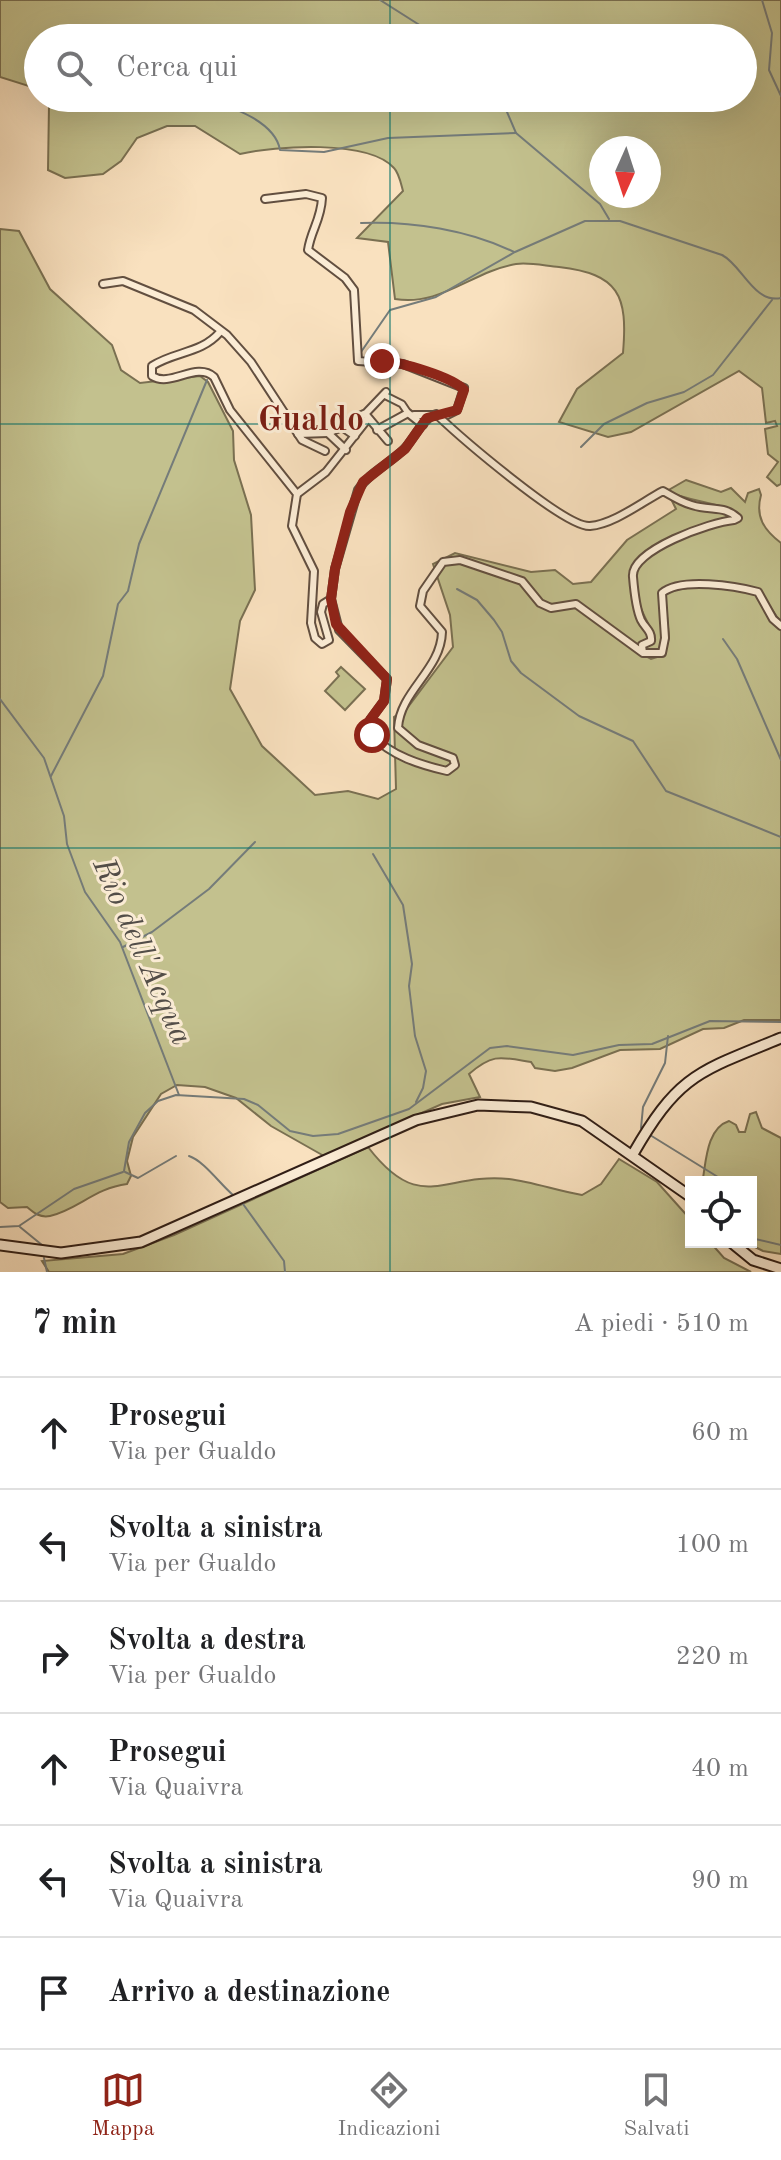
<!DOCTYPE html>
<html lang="it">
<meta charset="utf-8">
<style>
:root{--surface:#fff;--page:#f2f2f2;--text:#202124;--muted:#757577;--line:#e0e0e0;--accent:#8f2418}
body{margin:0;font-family:"Old Standard TT",serif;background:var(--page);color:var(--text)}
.controls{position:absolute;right:24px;bottom:24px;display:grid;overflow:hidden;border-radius:0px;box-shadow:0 8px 32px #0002}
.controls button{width:72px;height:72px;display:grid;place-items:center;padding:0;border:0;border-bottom:2px solid var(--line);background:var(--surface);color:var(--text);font:40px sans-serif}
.compass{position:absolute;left:589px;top:136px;width:72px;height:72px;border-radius:50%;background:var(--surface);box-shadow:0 8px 32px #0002;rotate:183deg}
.stop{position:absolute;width:24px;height:24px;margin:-18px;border:6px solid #8f2418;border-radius:50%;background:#fff}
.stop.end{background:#8f2418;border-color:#fff;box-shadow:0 2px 8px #0008}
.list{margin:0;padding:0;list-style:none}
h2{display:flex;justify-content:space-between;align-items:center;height:104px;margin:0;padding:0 32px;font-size:34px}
h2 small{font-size:26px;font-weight:400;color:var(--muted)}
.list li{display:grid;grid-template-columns:52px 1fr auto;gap:24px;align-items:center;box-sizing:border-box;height:112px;padding:0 32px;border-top:2px solid var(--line)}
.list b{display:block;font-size:30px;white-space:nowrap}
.list p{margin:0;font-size:26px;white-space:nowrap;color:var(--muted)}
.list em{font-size:26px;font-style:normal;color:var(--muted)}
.icon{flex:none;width:44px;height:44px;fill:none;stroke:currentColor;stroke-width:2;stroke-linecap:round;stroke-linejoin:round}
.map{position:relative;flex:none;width:781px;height:1272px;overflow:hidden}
.search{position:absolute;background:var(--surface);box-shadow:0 8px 32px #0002;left:24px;right:24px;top:24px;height:88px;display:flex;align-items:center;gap:20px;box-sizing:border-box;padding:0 28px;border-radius:44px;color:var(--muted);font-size:30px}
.sheet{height:776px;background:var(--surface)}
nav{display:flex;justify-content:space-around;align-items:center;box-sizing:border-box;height:112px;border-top:2px solid var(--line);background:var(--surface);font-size:22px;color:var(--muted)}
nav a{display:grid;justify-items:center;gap:4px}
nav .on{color:var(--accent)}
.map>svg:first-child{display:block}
.green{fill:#c3c18e;stroke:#7a7052;stroke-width:2;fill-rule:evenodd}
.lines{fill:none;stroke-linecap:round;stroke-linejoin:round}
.stream{stroke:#757c7a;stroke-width:2}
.pedestrian-casing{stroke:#624f40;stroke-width:9}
.minor-casing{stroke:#624f40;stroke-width:10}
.secondary-casing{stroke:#301e16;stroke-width:13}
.pedestrian{stroke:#fbecd5;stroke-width:5}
.minor{stroke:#fbecd5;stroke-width:6}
.secondary{stroke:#fbecd5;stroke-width:9}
.route{stroke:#8f2418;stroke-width:10}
.grid{fill:none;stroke:#0f766e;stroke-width:2;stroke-opacity:0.55}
.labels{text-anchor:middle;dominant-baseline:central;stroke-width:6;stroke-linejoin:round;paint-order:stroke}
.water-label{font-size:32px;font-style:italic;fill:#524d48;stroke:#fbecd5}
.quarter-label{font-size:34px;font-weight:bold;fill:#7a1f14;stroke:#fbecd5}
</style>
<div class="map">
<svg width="781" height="1272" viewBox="0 0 781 1272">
<rect width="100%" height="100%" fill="#f9e1bf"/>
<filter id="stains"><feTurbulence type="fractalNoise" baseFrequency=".0025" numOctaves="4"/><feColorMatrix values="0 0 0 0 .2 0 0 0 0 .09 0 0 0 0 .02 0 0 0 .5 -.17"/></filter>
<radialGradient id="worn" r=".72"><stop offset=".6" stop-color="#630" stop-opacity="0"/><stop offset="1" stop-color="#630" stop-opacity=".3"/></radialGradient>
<g class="green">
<path d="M0 0H781V484L777 486 767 477 778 462 768 454 765 429 777 426 775 421 766 423 762 388 739 371 631 432 608 437 559 422 577 389 623 353C628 295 619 274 559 267 546 266 529 262 516 264 473 271 440 307 395 299L388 242 357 238 403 191C401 184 399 173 394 168 368 139 275 146 240 154L195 126H167L137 138 121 161 103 174 65 178 48 170 49 105 44 98H743V38H38V89L0 77ZM601 148H649V196H601Z"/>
<path d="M0 229 19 231 50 289 112 345 121 370 140 383 200 376 208 382 233 431 234 460 251 515 255 590 240 621 230 689 262 746 315 795 348 791 378 799 396 789 394 717 408 707 453 647 450 615 433 564 455 553 531 572 555 570 573 584 591 582 627 540 676 509 672 501 732 515C707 543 623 530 633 589 636 607 639 620 650 635L642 654 651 659 664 655 669 638 665 594C686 582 733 588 756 595L771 621 781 630V1020H744L724 1028 703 1029 660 1049 620 1050 572 1068 555 1071 535 1068 531 1062C501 1057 493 1053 469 1074L480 1097 442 1104 324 1156 271 1126 236 1098 205 1087 177 1085 161 1094 133 1137 127 1161 131 1176 127 1184C95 1188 77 1210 50 1216 40 1218 34 1213 27 1207L8 1208 0 1202Z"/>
<path d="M686 480 721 492 731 488 745 502 748 493 759 489 761 495C755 517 764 530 781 543V623L759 590C735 584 680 574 660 592 659 612 665 632 660 651H645L644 647 653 642C654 629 642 616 639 602 637 592 633 580 635 571 641 548 717 524 740 517 727 502 690 503 667 491Z"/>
<polygon points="341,667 365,689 345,710 325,691 339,676 336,672"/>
<path d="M756 1112 762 1128 781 1138V1254L763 1251 745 1242H751V1182H712L703 1178C706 1161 707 1128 729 1121L736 1125 739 1132H745L750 1114Z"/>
<path d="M368 1147C421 1216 443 1172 509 1179 533 1182 558 1191 582 1195L601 1184 619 1159 657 1182 691 1220V1242H710L724 1258 751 1272H49L42 1261 123 1254 174 1235Z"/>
</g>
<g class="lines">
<g class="stream">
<polyline points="380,0 440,38"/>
<polyline points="762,0 772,33 769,70 781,96"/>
<path d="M206 98C231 107 275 121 280 150L324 152 388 138 516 133"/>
<polyline points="501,98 516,133 600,204 609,219"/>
<path d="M361 223C412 221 469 230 514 252"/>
<path d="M361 352 390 310 436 297 515 252 585 221H620L722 255C742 265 754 304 781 298"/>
<polyline points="581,447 604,424 647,403 684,392 713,375 772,300"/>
<polyline points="457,589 477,600 494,620 502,632 511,661 521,673 579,716 633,741 666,791 781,837"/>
<polyline points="723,639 737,659 781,760"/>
<polyline points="0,699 44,758 64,816 67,844 85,892 120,942 179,1095"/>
<polyline points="51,776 103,676 118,604 128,591 139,544 207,380"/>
<polyline points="373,854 403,905 412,964 409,986 415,1036 426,1071 423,1088 416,1102"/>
<polyline points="123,947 152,932 209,889 255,842"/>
<polyline points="641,1128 643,1107 665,1063 668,1036"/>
<polyline points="650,1135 726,1182"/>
<path d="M189 1156C204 1161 220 1184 233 1195"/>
<polyline points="124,1171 129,1142 145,1113 158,1101 176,1095 244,1099 258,1105 290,1131 313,1136 338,1134 409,1109 490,1048 507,1046 573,1055 619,1045 652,1044 710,1021 781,1022"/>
<polyline points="125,1172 138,1178 176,1156"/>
<polyline points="243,1204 284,1261 285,1272"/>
<polyline points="0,1227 19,1226 74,1189 123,1172"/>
<polyline points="20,1227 42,1245"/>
<polyline points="751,1238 781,1245"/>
<polyline points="44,1258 47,1272"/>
</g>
<defs>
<polyline id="pedestrian" points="384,395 402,404 408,413"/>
<g id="minor">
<path d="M265 199 306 194 322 198C321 220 311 230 308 250L345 278 354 290 358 361 403 364 464 388 457 410 447 415H414"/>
<polyline points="103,284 123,281 194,310 227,335 251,362 302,440 325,451"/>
<path d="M220 332C201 354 175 351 152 366V376C171 388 196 361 214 377L230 410 297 494 292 526 314 571 311 623 315 638 322 644 329 640 321 612 323 604 331 599"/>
<polyline points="367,416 388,441"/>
<polyline points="350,420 366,413 386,392"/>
<polyline points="377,430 408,413 423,425"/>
<polyline points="328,433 346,450"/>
<polyline points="298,434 328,433 342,427 355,436"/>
<polyline points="297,494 326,472 367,420"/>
<path d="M643 653 642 645 651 641C652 631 645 628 641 620 636 609 634 589 633 577 630 550 711 522 734 520L738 518C726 507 716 510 700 507 687 505 675 498 663 491 642 502 614 524 590 526 565 528 458 435 436 414 422 420 416 435 406 447 392 463 370 471 358 490L335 569 331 599 339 630 387 679 384 701 370 720 372 735C391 756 421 765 447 771L455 765 453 758 418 745 398 728C400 691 441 670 442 632L420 606 423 591 443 562 460 560 522 581 540 603 551 608 576 604 643 653H662L665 638 662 593C681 577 736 586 758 592L773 619 781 626"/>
</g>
<g id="secondary">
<path d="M633 1154C679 1074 698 1072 781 1038"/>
<polyline points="731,1242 753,1260 781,1269"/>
<polyline points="0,1245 61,1253 141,1242 416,1120 478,1105 531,1107 582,1121 691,1197"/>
</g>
</defs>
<use href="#pedestrian" class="pedestrian-casing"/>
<use href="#minor" class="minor-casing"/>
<use href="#secondary" class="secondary-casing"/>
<use href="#pedestrian" class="pedestrian"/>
<use href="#minor" class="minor"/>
<use href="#secondary" class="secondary"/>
</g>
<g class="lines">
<path class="route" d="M372 735 370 720 384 701 387 679 336 624 331 599 335 569 350 512 363 482 405 449 427 418 457 410 464 390C453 377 401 362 382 361"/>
</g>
<path class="grid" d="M390 0V38M390 98V1272M0 424H781M0 848H781"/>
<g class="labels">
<g class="water-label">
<text transform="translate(141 952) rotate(66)">Rio dell'Acqua</text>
</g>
<g class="quarter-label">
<text x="311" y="421">Gualdo</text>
</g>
</g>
<rect width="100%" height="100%" filter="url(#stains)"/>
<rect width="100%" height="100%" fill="url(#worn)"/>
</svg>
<div class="controls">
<button><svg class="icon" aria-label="locate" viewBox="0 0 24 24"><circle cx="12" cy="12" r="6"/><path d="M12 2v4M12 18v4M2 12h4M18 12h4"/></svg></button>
</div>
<svg class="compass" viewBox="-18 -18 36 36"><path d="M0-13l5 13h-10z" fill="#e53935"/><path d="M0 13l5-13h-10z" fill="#757577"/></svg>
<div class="stop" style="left:372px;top:735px"></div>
<div class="stop end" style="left:382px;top:361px"></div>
<div class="search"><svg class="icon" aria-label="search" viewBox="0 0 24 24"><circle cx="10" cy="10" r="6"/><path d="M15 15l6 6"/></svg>Cerca qui</div>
</div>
<section class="sheet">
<h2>7 min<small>A piedi · 510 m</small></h2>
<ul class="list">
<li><svg class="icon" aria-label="ahead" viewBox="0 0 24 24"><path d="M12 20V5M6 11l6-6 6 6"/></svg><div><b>Prosegui</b><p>Via per Gualdo</p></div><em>60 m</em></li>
<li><svg class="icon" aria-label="left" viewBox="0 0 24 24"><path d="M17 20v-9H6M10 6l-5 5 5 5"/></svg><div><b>Svolta a sinistra</b><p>Via per Gualdo</p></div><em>100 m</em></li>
<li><svg class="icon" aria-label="right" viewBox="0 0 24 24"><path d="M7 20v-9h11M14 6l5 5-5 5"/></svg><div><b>Svolta a destra</b><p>Via per Gualdo</p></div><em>220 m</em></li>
<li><svg class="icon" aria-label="ahead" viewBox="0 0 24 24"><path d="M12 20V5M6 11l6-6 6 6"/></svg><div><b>Prosegui</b><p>Via Quaivra</p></div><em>40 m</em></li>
<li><svg class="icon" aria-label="left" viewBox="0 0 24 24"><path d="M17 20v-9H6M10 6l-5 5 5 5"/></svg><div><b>Svolta a sinistra</b><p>Via Quaivra</p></div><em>90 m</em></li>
<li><svg class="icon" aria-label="arrive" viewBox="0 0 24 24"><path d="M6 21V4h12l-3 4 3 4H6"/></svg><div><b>Arrivo a destinazione</b></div></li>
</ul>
</section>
<nav>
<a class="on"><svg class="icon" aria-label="map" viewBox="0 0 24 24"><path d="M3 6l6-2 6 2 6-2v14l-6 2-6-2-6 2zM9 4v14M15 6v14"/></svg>Mappa</a>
<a><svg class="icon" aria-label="directions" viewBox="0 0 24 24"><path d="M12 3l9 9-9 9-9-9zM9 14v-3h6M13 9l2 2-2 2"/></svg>Indicazioni</a>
<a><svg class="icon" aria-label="saved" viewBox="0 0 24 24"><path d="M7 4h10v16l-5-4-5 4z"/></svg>Salvati</a>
</nav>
